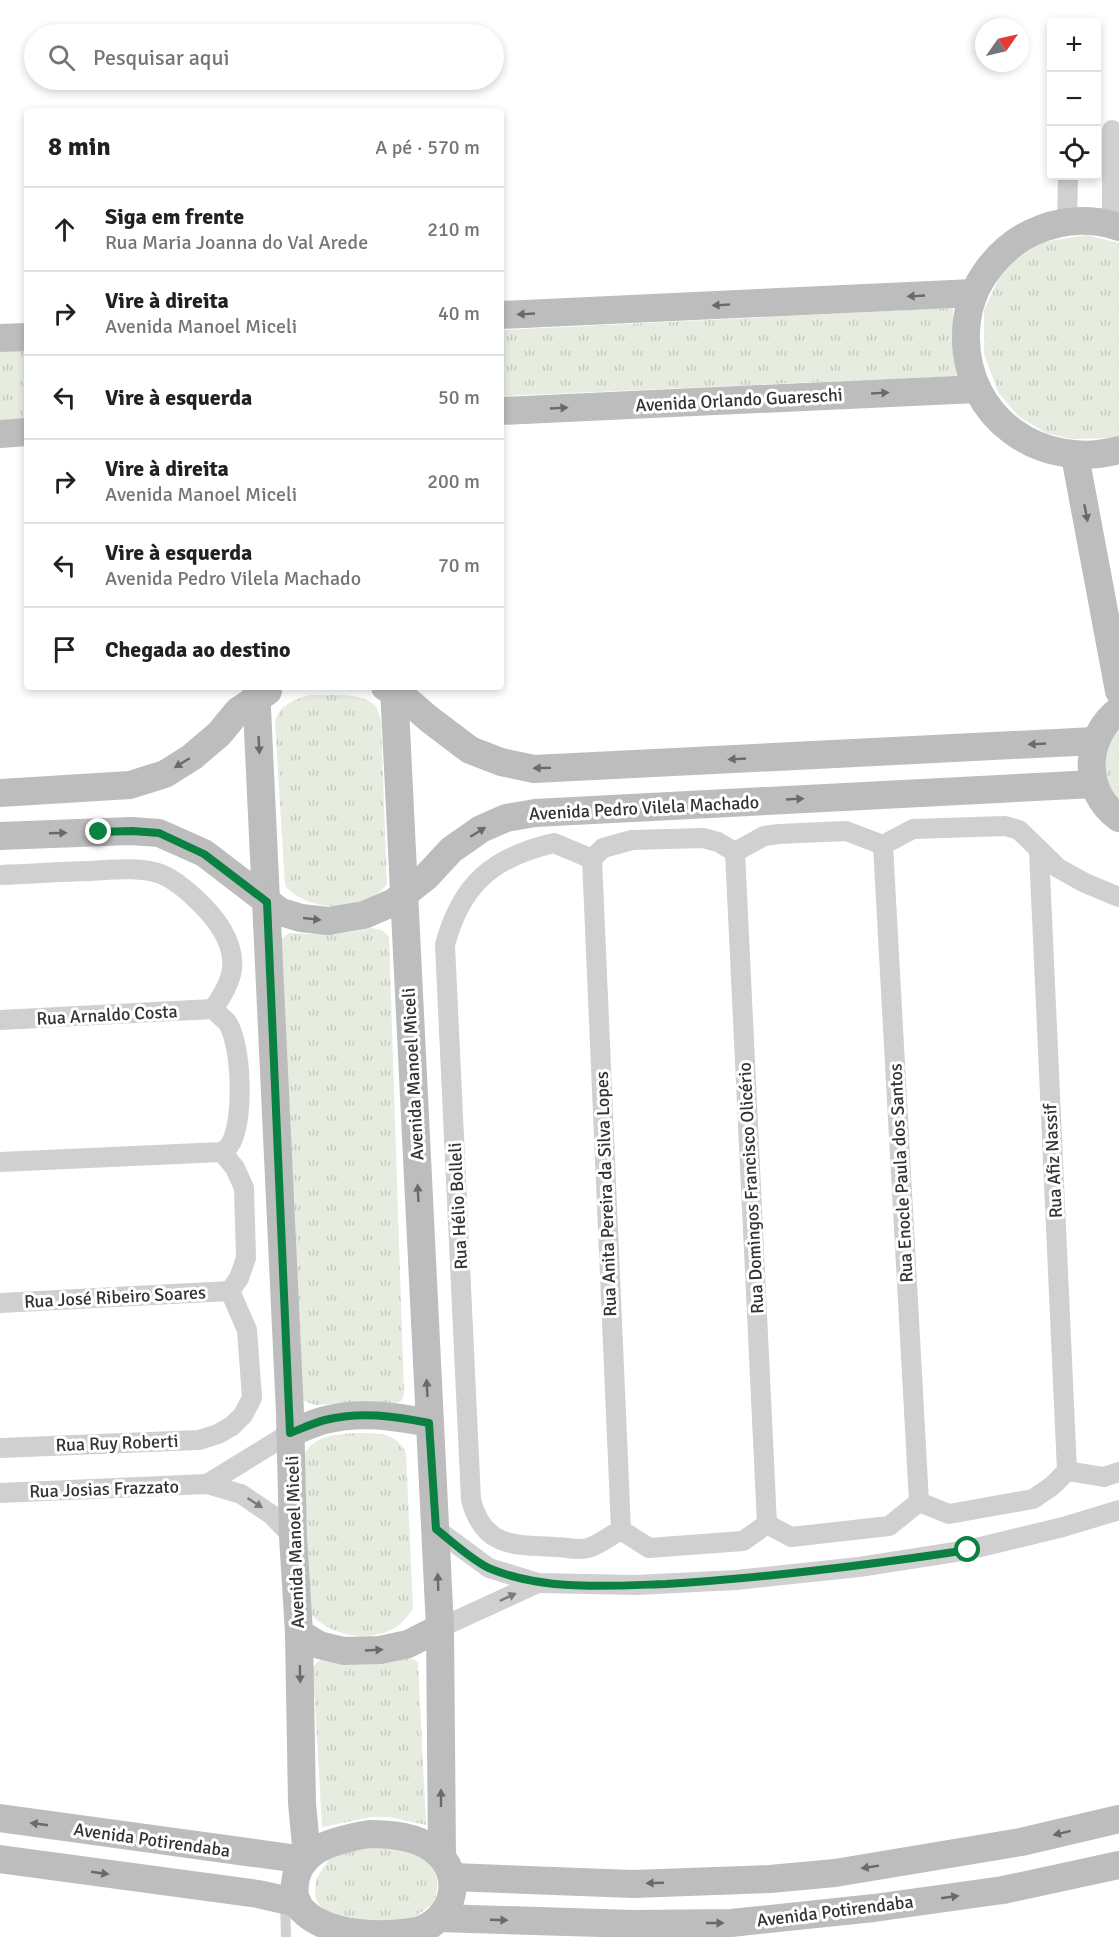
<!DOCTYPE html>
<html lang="pt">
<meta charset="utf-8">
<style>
:root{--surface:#fff;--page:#f6f6f6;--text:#202124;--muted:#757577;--line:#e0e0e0}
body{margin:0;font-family:Signika,sans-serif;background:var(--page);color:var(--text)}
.controls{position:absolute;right:18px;top:18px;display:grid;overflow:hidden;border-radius:6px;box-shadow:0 3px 9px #0003}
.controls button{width:54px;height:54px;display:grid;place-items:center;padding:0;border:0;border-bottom:2px solid var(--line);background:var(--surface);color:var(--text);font:30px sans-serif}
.compass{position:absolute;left:975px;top:18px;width:54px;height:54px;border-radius:50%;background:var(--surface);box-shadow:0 3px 9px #0003;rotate:56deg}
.stop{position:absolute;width:18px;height:18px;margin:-14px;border:4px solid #0b8043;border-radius:50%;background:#fff}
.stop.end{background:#0b8043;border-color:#fff;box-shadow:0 2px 6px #0008}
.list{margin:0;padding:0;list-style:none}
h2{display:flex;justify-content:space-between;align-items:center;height:78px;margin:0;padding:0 24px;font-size:26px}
h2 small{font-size:20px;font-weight:400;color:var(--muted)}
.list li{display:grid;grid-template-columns:39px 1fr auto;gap:18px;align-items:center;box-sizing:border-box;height:84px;padding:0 24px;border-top:2px solid var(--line)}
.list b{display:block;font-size:22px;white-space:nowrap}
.list p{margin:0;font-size:20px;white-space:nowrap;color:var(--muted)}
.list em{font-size:20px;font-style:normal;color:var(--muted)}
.icon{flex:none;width:33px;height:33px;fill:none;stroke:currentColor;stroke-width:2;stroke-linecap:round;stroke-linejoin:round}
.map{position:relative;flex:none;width:1119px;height:1937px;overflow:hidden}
.search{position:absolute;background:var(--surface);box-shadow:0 3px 9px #0003;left:24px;top:24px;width:480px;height:66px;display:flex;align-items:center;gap:15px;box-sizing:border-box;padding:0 21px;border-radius:33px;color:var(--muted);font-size:22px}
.panel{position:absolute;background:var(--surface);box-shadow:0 3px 9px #0003;left:24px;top:108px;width:480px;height:582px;border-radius:6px}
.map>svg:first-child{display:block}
.grass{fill:url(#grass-tufts)}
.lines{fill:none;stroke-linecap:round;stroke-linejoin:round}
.lane{stroke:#d0d0d0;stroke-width:10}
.street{stroke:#d0d0d0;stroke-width:20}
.secondary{stroke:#bdbdbd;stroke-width:28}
.oneway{fill:#6a6a6a}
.oneway2{fill:#7a7a7a}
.route{stroke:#0b8043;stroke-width:8}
.labels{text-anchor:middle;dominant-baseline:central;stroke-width:6;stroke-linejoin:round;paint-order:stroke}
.street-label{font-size:18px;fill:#333;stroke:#fff}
</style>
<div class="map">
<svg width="1119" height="1937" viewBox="0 0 1119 1937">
<defs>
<pattern id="grass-tufts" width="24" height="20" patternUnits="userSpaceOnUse" patternTransform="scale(1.5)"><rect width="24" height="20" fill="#e6ecdf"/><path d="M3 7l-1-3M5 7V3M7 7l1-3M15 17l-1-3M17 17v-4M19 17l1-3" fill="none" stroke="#c6cbc0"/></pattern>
</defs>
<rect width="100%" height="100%" fill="#fff"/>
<g class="grass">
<polygon points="1087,235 1119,243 1119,436 1116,438 1071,439 1046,433 1018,416 998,392 984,354 984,310 1004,267 1043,242"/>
<polygon points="953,308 953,358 957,376 501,396 501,330"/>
<polygon points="27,345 27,424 0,425 0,346"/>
<path d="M310 695C327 695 358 692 372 703 378 707 379 714 381 720L387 885C362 912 311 914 285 886L275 722C280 704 294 700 310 695Z"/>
<path d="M1119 726V803C1098 772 1099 757 1119 726Z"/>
<path d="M371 928 382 930 389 937 404 1395 401 1401 396 1403 360 1402 315 1405 302 1400 280 940 289 933C316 935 344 935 371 928Z"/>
<path d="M356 1433C377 1433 396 1432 406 1453L413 1608C393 1647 335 1642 310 1613L303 1458C311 1435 335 1435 356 1433Z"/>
<polygon points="325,1658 411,1658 418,1662 426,1825 389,1817 372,1817 322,1827 313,1668 317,1662"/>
<path d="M388 1845C420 1856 447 1863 434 1903L416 1916 402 1922H347L324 1909 318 1903 315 1896 316 1879 329 1859 337 1852Z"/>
</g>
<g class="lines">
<polyline class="lane" points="285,1900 286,1937"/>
<g class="street">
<polyline points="1112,130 1112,224"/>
<polyline points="1067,222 1068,176"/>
<polyline points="883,845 919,1502"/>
<polyline points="1039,851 1067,1471"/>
<polyline points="735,852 767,1524"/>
<polyline points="592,859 621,1530"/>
<path d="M0 875C29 874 58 872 88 871 111 870 138 866 161 874 181 882 211 911 222 930 240 961 233 981 213 1009 218 1014 223 1018 227 1022 242 1043 245 1125 229 1146 227 1149 224 1150 222 1152L235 1168 244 1188 246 1258 239 1278 230 1291 247 1330 252 1398 243 1415 232 1426 218 1434 199 1440 0 1448"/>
<path d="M1119 897 1085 883 1058 868 1019 830 1005 826 913 829 883 845 846 831 779 834 764 836 735 852 718 842 703 838 632 840 603 848 592 859 554 843C493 857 461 884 445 945L471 1500C484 1548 514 1545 556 1547 565 1547 579 1551 588 1548 599 1545 611 1535 621 1530L649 1548 743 1541 767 1524 791 1537 889 1526 919 1502 949 1514 1033 1499 1052 1486 1067 1471 1104 1477 1119 1472"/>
<polyline points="0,1020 213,1009"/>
<polyline points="0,1162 222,1152"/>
<polyline points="0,1303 230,1291"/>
<polyline points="207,1484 290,1433"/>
<polyline points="0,1493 207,1484 241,1494 272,1515 293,1537"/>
<polyline points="436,1529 489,1568 538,1583 636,1585 736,1580 859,1567 968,1550 1063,1527 1119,1510"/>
<polyline points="440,1628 538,1583"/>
</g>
<g class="secondary">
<path d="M1119 227C1089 217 1058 220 1031 233 1011 243 996 257 984 275 972 293 966 315 966 336 965 418 1041 471 1119 450"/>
<polyline points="501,315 974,293"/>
<polyline points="0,338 27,337"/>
<polyline points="501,411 977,389"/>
<polyline points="0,434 27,432"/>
<polyline points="1075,456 1119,691"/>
<polyline points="256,687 290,1413 293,1537 299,1633 302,1803 307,1857"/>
<polyline points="385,687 407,700 429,719 470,750 501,762 534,769 1095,741"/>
<polyline points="394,687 440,1628 442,1857"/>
<path d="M1119 710C1084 737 1081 791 1119 818"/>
<polyline points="0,793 130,785 165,774 192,757 219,734 238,711 268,691"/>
<polyline points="0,836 131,831 159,833 204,853 281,912 301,918 328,921 364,915 394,902 426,877 451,850 481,829 506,818 535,813 1094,784"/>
<path d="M290 1433C301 1429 313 1423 325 1420 360 1411 394 1416 429 1423"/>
<polyline points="299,1633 319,1645 344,1651 380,1650 408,1644 440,1628"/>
<polyline points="0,1818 305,1860"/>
<path d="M369 1834C391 1834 416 1836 434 1850 466 1875 454 1920 417 1931 380 1937 328 1937 301 1909 295 1902 294 1891 295 1883 299 1847 340 1839 369 1834Z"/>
<polyline points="0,1859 258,1894 298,1903"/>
<polyline points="452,1877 633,1884 770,1879 835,1873 1021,1842 1119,1819"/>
<polyline points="440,1918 632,1924 731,1923 874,1908 1003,1890 1119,1865"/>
</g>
</g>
<defs><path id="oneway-solid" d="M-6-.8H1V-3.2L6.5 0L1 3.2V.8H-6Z" transform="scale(1.5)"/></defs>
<g class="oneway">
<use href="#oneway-solid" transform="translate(916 296) rotate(177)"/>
<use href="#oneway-solid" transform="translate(721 305) rotate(177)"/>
<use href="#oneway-solid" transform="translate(526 314) rotate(177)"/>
<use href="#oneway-solid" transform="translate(880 393) rotate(-3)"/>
<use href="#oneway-solid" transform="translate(559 408) rotate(-3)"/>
<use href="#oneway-solid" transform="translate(1086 513) rotate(79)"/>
<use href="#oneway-solid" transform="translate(1037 744) rotate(177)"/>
<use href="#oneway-solid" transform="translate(259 745) rotate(87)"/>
<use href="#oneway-solid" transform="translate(737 759) rotate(177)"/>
<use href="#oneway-solid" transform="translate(182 763) rotate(148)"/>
<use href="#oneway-solid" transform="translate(542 768) rotate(179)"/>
<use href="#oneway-solid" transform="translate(795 799) rotate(-3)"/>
<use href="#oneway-solid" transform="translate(478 832) rotate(-32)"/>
<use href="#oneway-solid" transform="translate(58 833) rotate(-2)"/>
<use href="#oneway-solid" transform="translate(312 919) rotate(6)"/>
<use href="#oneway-solid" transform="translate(418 1193) rotate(-93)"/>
<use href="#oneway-solid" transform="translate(427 1388) rotate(-93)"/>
<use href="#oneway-solid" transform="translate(438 1582) rotate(-92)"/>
<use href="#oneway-solid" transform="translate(374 1650) rotate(-3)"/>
<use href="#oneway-solid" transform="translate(300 1674) rotate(89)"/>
<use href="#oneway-solid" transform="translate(441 1798) rotate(-90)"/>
<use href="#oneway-solid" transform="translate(39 1824) rotate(-172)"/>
<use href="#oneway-solid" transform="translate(1062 1833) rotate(166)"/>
<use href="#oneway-solid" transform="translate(870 1867) rotate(171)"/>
<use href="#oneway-solid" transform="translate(100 1873) rotate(8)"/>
<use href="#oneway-solid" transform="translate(655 1883) rotate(178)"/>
<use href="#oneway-solid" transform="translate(950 1897) rotate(-8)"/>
<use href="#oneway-solid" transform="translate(499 1920) rotate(2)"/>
<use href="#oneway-solid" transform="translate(715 1923)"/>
</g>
<g class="oneway2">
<use href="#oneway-solid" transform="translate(255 1503) rotate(33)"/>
<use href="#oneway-solid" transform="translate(508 1597) rotate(-25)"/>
</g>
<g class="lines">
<path class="route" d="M99 832 132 831 159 833 204 854 267 902 290 1433C301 1429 313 1423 325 1420 360 1411 394 1416 429 1423L436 1529C450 1540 475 1563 491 1569 545 1591 608 1586 666 1584 768 1578 868 1565 968 1550"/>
</g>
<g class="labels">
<g class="street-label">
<text transform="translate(739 400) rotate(-3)">Avenida Orlando Guareschi</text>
<text transform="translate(644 808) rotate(-3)">Avenida Pedro Vilela Machado</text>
<text transform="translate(107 1015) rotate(-3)">Rua Arnaldo Costa</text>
<text transform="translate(413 1074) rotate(-93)">Avenida Manoel Miceli</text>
<text transform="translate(1053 1161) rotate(-93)">Rua Afiz Nassif</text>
<text transform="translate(901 1173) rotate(-93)">Rua Enocle Paula dos Santos</text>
<text transform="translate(751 1188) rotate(-93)">Rua Domingos Francisco Olicério</text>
<text transform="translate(606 1194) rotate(-92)">Rua Anita Pereira da Silva Lopes</text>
<text transform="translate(458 1206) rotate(-93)">Rua Hélio Bolleli</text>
<text transform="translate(115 1297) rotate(-3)">Rua José Ribeiro Soares</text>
<text transform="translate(117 1443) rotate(-2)">Rua Ruy Roberti</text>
<text transform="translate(104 1489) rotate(-2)">Rua Josias Frazzato</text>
<text transform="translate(295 1542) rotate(-92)">Avenida Manoel Miceli</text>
<text transform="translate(152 1840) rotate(8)">Avenida Potirendaba</text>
<text transform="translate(835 1911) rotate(-7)">Avenida Potirendaba</text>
</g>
</g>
</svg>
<div class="controls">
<button>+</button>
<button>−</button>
<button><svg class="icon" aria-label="locate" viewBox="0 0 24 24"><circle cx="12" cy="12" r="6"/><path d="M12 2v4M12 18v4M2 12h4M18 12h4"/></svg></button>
</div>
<svg class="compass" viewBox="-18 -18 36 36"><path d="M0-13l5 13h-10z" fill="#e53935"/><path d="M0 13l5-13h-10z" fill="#757577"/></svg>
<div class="stop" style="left:968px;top:1550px"></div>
<div class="stop end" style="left:99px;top:832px"></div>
<div class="search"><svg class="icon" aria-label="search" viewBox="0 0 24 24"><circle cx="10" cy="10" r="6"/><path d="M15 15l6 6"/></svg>Pesquisar aqui</div>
<section class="panel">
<h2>8 min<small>A pé · 570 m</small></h2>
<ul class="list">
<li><svg class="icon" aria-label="ahead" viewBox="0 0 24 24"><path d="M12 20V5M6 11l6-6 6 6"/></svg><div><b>Siga em frente</b><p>Rua Maria Joanna do Val Arede</p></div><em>210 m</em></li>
<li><svg class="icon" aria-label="right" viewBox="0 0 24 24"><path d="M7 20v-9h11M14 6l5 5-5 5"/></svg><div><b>Vire à direita</b><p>Avenida Manoel Miceli</p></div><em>40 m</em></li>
<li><svg class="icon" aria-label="left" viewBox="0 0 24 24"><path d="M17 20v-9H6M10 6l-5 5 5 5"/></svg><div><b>Vire à esquerda</b></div><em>50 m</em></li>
<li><svg class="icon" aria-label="right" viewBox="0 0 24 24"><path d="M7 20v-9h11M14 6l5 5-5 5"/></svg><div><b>Vire à direita</b><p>Avenida Manoel Miceli</p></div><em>200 m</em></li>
<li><svg class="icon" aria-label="left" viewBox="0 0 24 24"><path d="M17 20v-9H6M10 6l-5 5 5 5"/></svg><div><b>Vire à esquerda</b><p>Avenida Pedro Vilela Machado</p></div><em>70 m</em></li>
<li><svg class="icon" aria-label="arrive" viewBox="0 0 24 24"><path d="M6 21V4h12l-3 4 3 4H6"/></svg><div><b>Chegada ao destino</b></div></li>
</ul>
</section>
</div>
